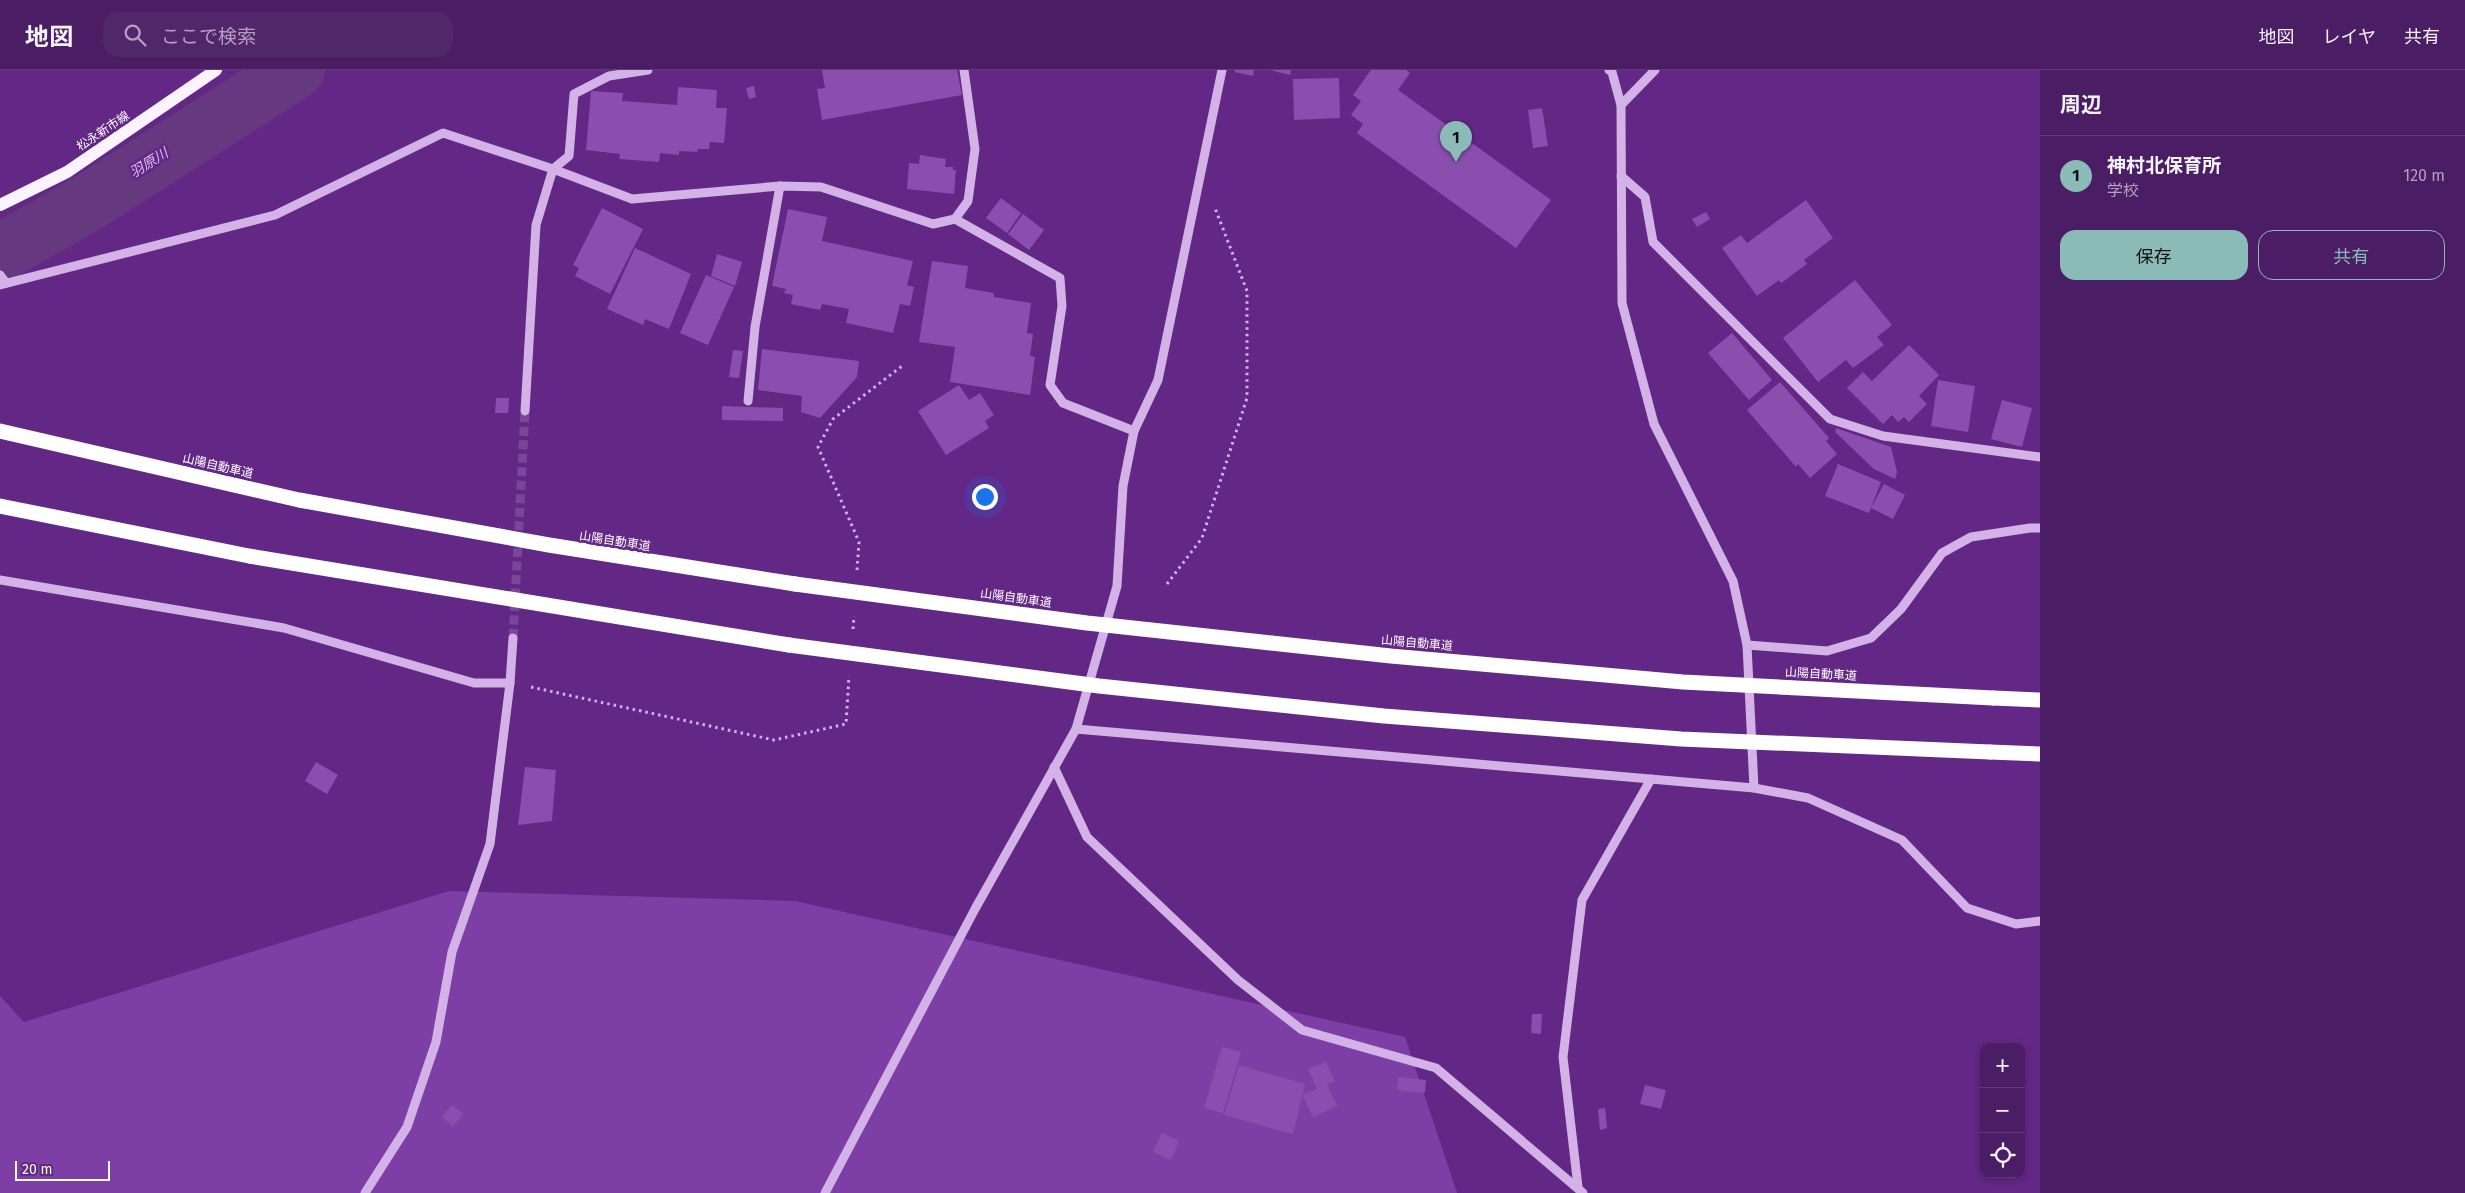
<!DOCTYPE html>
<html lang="ja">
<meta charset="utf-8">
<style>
:root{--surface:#4a1d64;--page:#51266a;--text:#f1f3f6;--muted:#b2a2bf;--line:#613b78;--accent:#8bbbb9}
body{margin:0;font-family:"Fira Sans","Noto Sans JP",sans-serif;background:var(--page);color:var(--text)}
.controls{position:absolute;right:15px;bottom:15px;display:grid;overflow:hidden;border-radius:10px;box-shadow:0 2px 8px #0003}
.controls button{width:45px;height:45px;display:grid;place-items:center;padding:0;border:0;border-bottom:1px solid var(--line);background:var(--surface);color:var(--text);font:25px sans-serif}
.scale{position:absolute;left:15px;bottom:12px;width:95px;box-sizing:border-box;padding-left:5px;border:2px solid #fff;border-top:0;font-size:14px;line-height:18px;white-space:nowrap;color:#fff;-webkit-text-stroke:4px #632786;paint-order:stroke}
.you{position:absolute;left:984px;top:426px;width:18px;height:18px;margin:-12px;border:4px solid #fff;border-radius:50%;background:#1a73e8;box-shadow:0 0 0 8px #1a73e833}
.badge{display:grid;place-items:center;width:32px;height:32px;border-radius:50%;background:var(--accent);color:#111;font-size:16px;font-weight:700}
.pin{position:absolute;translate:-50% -41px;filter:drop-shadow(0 1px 2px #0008)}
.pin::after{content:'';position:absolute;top:26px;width:18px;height:15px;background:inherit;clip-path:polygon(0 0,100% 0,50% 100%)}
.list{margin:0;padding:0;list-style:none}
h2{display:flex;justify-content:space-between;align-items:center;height:65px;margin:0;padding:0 20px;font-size:21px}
h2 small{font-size:16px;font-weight:400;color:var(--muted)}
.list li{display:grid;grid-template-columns:32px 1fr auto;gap:15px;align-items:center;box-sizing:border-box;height:80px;padding:0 20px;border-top:1px solid var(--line)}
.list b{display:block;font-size:19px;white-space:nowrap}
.list p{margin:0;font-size:16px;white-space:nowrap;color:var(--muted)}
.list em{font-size:16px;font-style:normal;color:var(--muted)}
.actions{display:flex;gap:10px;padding:15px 20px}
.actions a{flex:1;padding:11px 0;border:1px solid var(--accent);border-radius:15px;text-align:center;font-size:18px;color:var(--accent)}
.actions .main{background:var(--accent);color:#111}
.icon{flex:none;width:28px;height:28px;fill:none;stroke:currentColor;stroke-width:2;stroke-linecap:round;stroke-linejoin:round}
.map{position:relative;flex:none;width:2040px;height:1123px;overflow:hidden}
header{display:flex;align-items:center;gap:30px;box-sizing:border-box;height:70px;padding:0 25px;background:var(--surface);border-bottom:1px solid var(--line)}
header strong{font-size:24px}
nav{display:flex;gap:28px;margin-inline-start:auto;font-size:18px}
.search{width:350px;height:45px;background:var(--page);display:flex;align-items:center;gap:12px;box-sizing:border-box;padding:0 18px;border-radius:15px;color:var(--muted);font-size:19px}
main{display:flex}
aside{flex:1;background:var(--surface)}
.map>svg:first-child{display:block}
.green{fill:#7d3ea5}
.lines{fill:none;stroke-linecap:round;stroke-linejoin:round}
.river{stroke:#65387f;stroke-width:58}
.building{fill:#8a4fae}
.minor-tunnel{stroke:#7a4798;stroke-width:9;stroke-dasharray:9 4.5;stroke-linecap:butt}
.path{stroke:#d3b2e8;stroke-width:3;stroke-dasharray:2.5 4;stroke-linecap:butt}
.minor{stroke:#d3b2e8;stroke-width:9}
.major{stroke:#fbf4fe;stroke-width:12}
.highway{stroke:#fff;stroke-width:15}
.highway-bridge{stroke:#fff;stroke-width:15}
.labels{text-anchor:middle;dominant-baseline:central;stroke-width:5;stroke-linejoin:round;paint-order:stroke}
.street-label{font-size:12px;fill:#fff;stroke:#632786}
.water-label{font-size:14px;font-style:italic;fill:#dcbeef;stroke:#632786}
</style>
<header>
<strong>地図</strong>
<div class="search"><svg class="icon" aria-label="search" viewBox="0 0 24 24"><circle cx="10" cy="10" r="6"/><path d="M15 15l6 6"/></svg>ここで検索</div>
<nav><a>地図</a><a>レイヤ</a><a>共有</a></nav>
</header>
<main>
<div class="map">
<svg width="2040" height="1123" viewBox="0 0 2040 1123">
<rect width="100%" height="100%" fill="#632786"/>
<polygon class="green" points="449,821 795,831 1405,967 1457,1123 0,1123 0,926 24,952"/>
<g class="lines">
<polyline class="river" points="0,183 86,134 296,0"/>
</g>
<g class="building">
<polygon points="822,0 957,0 962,25 822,50 817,19 825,18"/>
<polygon points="1235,0 1254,0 1253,6 1235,2"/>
<polygon points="1270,0 1291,0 1290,5"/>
<polygon points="1371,0 1406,0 1410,3 1398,20 1551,130 1516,178 1357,63 1363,54 1351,45 1361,31 1353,25"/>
<polygon points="1339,8 1340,48 1294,50 1293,9"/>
<polygon points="754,16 756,27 749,29 746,18"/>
<polygon points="678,17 717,20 716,38 727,38 724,73 710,72 709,79 698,79 697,82 679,81 679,85 660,83 659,92 619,89 620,84 586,80 591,21 623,23 622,31 677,35"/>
<polygon points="1542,38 1548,76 1533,78 1528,40"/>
<polygon points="920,85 946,89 945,97 953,97 953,100 956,100 954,124 907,119 909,93 919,94"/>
<polygon points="1001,128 1021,143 1007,163 986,148"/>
<polygon points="1806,130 1833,168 1804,190 1807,194 1781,213 1779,210 1757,226 1722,178 1741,165 1747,173"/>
<polygon points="602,138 643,159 610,224 575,206 579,198 573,195"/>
<polygon points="788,139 827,147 822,171 913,191 907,215 914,217 910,236 900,234 893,263 846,253 849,239 822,234 820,240 791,234 793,225 784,223 786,219 772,216"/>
<polygon points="1706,142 1710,149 1697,157 1692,149"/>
<polygon points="1023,144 1044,160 1029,180 1008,164"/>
<polygon points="635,178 691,204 669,259 645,249 643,255 607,239"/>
<polygon points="717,184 742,192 735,216 711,206"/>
<polygon points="932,191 968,196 965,218 994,223 994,227 1031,233 1027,263 1033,264 1030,286 1035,287 1030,325 950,312 955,277 919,272"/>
<polygon points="706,205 734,217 708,275 680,263"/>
<polygon points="1855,210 1892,255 1877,267 1884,275 1853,298 1846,290 1818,312 1783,268"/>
<polygon points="1732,263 1772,310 1749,330 1708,283"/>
<polygon points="1909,275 1939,305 1919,326 1927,334 1909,352 1904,347 1898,352 1892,345 1883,354 1847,318 1863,302 1872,311"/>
<polygon points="762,279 859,291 857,307 820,348 801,342 802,326 758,320"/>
<polygon points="733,280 743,281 739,308 729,307"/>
<polygon points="1938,310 1975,316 1968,362 1931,356"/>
<polygon points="1780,312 1829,368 1826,371 1837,384 1810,408 1798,394 1796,397 1747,340"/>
<polygon points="959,315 969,330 980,323 994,345 985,351 989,358 946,385 918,341"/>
<polygon points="496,328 509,328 508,343 495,343"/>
<polygon points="2002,330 2032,338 2022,377 1991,369"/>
<polygon points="722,336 783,338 783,351 722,350"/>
<polygon points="1836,358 1891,377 1897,402 1895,409 1874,399 1835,362"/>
<polygon points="1838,394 1881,412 1869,443 1825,426"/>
<polygon points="1884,414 1905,425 1893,449 1871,438"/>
<polygon points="316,692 338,705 327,724 305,711"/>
<polygon points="525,697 556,700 552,751 518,755"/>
<polygon points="1532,944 1542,944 1541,964 1531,963"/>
<polygon points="1222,977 1241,982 1223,1043 1204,1038"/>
<polygon points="1326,992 1335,1011 1327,1014 1337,1036 1313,1047 1302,1025 1317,1019 1308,999"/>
<polygon points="1239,995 1305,1014 1293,1064 1224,1045"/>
<polygon points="1398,1007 1426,1010 1425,1023 1397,1020"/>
<polygon points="1645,1015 1666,1020 1661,1039 1640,1034"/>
<polygon points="452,1035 463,1044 453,1057 442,1047"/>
<polygon points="1605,1038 1607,1058 1600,1060 1598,1039"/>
<polygon points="1162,1063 1179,1071 1171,1090 1153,1082"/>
</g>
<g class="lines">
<polyline class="minor-tunnel" points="513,568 525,341"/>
<g class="path">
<polyline points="857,500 859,472 818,377 833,349 902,296"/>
<polyline points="1167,514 1202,468 1247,328 1247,221 1215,138"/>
<polyline points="853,559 854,546"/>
<polyline points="531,617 774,670 846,654 849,606"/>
</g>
<g class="minor">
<polyline points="1609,0 1612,2 1621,35 1622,233 1654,354 1733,511 1747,575 1754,718"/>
<polyline points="1621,35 1655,0"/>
<polyline points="1621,106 1645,127 1653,172 1830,349 1883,366 2040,387"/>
<polyline points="955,149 1060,208 1062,236 1050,315 1063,333 1134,361"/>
<polyline points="0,205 6,213"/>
<polyline points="0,215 275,145 443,63 553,99 632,129 780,116 821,117 933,154 955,149 968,131 975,79 964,0"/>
<polyline points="748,331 755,257 780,116"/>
<polyline points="525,341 536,155 553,99 569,86 574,24 609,6 648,0"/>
<polyline points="0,510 284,558 474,613 510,613"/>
<polyline points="1747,575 1827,581 1871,568 1901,539 1942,483 1971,467 2030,458 2040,458"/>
<polyline points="1076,659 1754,718 1808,728 1902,770 1967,838 2016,854 2040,851"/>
<polyline points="1054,697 1087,767 1238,910 1302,960 1436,998 1583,1123"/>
<polyline points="1578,1117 1563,987 1582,830 1651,709"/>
<polyline points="365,1123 407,1057 436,972 452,882 490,774 510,613 513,568"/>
<polyline points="825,1123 975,839 1076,659 1117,516 1123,416 1134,361 1158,310 1222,0"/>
</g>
<polyline class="major" points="0,135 67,102 216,0"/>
<g class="highway">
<polyline points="0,361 299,430 549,475 795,514"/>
<polyline points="0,436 249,486 789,575"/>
<polyline points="1993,628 2040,630"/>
<polyline points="1990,682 2040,684"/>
</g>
<g class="highway-bridge">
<polyline points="795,514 1087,553 1391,586 1683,612 1993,628"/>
<polyline points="789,575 1099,616 1384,646 1681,669 1990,682"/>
</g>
</g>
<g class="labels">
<g class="street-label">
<text transform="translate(103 61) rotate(-34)">松永新市線</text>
<text transform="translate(218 396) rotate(13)">山陽自動車道</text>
<text transform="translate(615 471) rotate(9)">山陽自動車道</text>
<text transform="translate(1016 528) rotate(8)">山陽自動車道</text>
<text transform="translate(1417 573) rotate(5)">山陽自動車道</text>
<text transform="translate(1821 604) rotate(3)">山陽自動車道</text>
</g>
<g class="water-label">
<text transform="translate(149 93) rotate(-32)">羽原川</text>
</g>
</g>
</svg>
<div class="controls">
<button>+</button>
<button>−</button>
<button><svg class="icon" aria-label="locate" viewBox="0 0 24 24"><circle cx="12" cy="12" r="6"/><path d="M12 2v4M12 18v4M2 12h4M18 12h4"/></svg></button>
</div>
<div class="scale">20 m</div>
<div class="you"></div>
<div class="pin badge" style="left:1456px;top:92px">1</div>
</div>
<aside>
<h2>周辺<small></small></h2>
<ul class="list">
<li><span class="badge">1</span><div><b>神村北保育所</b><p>学校</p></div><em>120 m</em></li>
</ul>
<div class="actions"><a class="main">保存</a><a>共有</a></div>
</aside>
</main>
